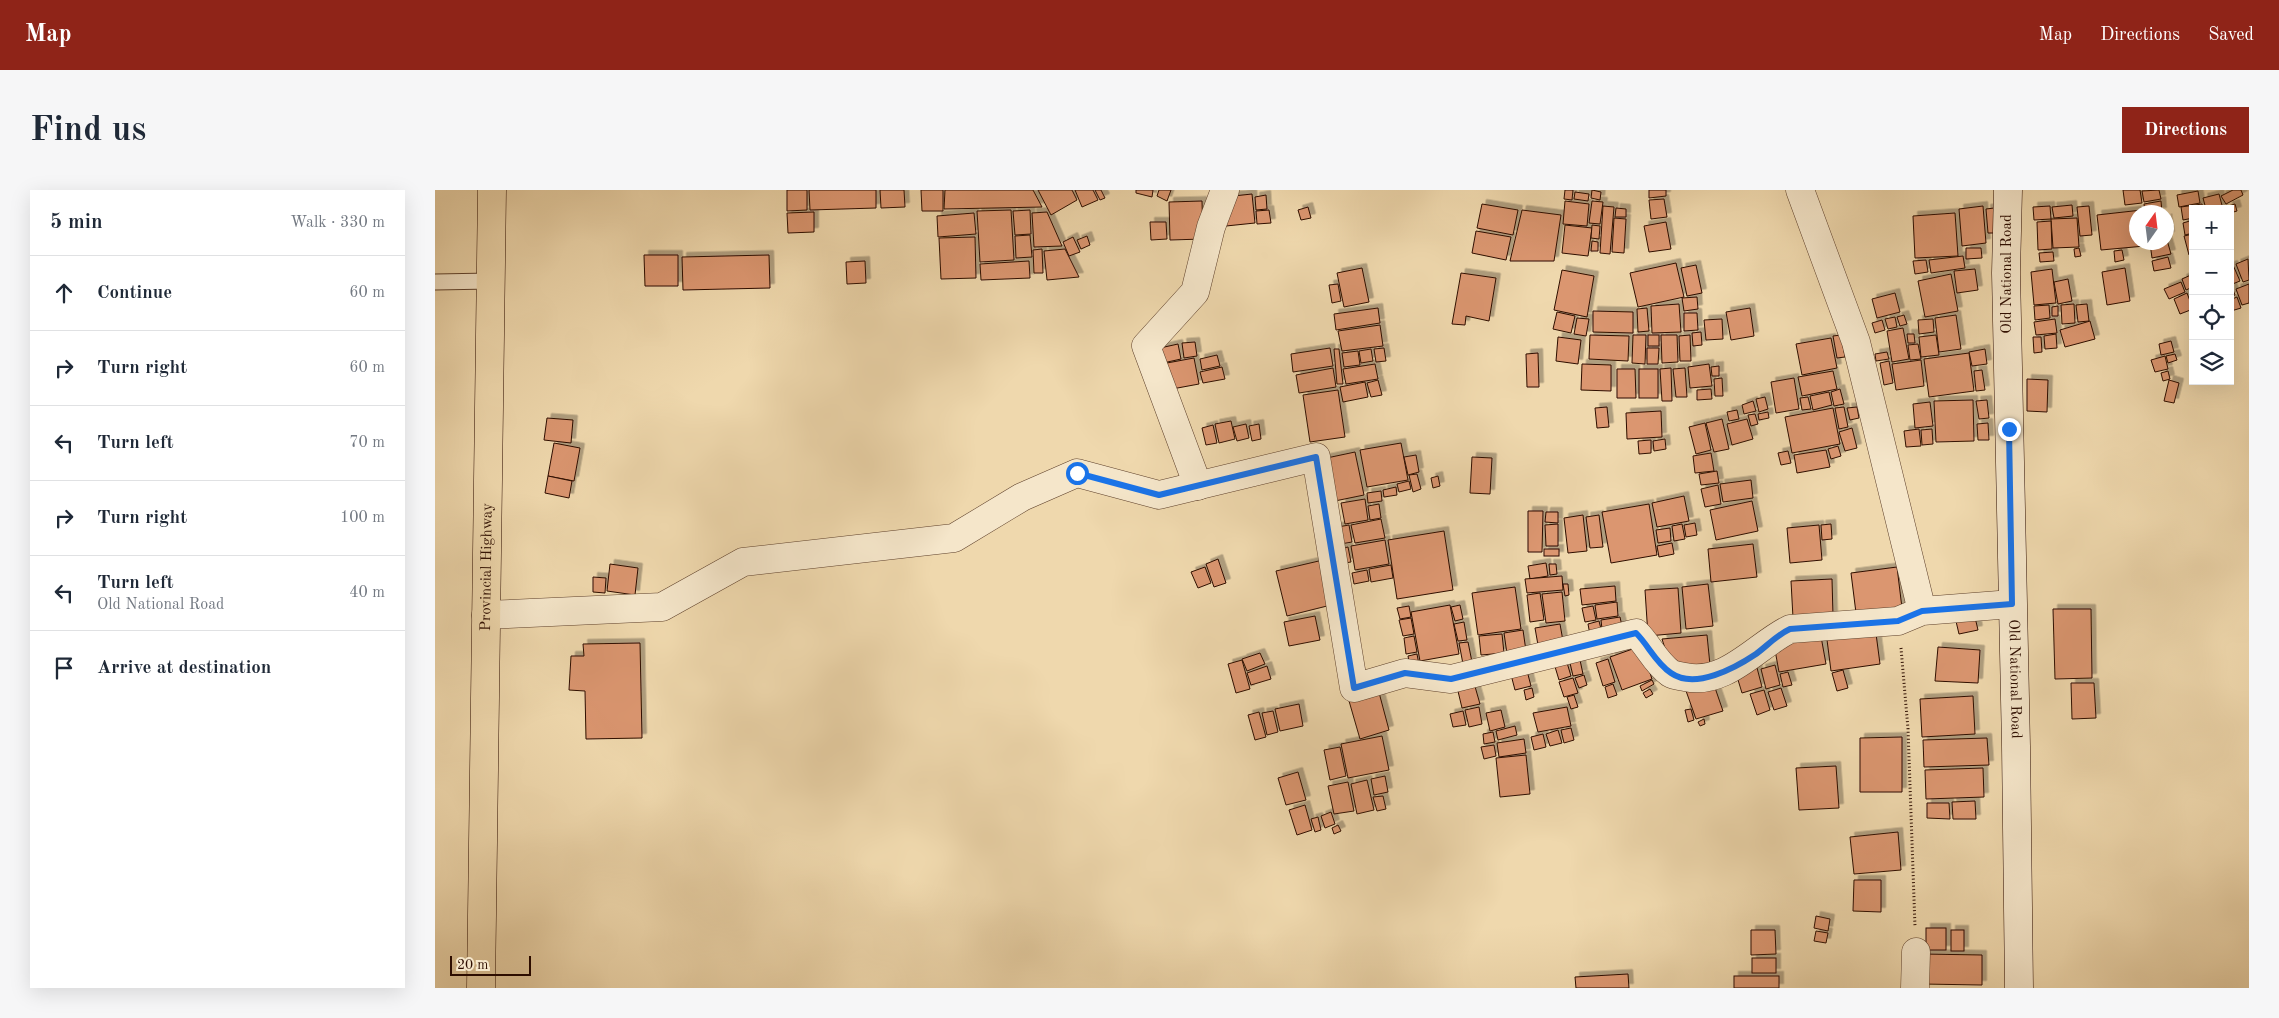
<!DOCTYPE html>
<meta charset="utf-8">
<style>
:root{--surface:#fff;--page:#f6f6f7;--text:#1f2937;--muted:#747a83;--line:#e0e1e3;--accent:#8f2418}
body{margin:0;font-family:"Old Standard TT",serif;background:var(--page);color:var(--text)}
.controls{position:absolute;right:15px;top:15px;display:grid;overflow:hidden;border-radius:0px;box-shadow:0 5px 20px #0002}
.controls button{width:45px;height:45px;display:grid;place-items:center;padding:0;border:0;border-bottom:1px solid var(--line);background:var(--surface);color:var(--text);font:25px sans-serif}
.compass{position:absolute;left:1694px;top:15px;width:45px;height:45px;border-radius:50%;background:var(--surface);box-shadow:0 5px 20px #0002;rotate:14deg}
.scale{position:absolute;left:15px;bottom:12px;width:81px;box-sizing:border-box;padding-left:5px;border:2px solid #2d0d00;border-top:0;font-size:14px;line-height:18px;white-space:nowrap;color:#2d0d00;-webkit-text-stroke:4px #f5e6ca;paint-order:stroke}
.stop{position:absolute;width:15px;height:15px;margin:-11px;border:4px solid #1a73e8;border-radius:50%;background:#fff}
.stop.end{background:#1a73e8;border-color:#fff;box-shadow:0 1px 5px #0008}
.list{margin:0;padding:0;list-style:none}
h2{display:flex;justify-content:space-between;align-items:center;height:65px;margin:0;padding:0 20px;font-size:21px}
h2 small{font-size:16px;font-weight:400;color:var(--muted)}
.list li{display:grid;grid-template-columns:32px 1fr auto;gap:15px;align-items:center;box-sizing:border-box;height:75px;padding:0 20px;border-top:1px solid var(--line)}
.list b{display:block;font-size:19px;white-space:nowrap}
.list p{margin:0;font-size:16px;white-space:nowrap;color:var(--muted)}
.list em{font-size:16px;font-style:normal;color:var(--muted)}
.icon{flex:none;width:28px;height:28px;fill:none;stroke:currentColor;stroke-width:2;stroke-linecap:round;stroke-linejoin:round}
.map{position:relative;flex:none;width:1814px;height:798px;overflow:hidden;border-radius:0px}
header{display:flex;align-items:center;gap:30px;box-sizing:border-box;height:70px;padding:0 25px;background:var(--accent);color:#fff}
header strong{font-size:24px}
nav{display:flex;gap:28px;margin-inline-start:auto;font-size:18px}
.intro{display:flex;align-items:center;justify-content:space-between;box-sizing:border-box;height:120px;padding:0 30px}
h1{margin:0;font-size:35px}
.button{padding:12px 22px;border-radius:0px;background:var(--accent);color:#fff;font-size:18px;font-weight:700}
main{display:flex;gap:30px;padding:0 30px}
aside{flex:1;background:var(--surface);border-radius:0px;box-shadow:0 5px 20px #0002}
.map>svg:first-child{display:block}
.building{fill:#db966f;stroke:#2d0d00;filter:url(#shadow)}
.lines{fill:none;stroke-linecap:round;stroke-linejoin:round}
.lane-casing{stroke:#5e402b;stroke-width:17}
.street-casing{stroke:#5e402b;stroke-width:29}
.secondary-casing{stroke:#2d0d00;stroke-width:29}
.primary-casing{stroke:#2d0d00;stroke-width:29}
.path{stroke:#2d0d00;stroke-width:3;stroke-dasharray:1 2.5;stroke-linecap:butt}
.lane{stroke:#f5e6ca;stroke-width:15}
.street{stroke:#f5e6ca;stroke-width:28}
.secondary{stroke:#f5e6ca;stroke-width:28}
.primary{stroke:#efd8ad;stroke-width:28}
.route{stroke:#1a73e8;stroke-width:6}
.labels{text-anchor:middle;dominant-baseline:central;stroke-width:4;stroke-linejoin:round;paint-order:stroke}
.street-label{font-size:15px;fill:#2d0d00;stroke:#f5e6ca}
</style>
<header>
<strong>Map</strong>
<nav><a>Map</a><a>Directions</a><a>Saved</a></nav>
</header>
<div class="intro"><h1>Find us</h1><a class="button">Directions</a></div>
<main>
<aside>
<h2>5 min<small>Walk · 330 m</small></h2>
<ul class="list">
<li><svg class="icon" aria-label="ahead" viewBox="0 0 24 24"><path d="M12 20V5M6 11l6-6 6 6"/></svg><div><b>Continue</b></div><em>60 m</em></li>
<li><svg class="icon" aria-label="right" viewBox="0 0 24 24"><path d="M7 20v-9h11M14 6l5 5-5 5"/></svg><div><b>Turn right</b></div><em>60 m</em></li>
<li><svg class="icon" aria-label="left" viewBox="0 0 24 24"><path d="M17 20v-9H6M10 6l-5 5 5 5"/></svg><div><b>Turn left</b></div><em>70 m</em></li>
<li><svg class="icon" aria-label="right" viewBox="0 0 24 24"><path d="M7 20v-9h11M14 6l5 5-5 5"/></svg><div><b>Turn right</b></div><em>100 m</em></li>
<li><svg class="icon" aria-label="left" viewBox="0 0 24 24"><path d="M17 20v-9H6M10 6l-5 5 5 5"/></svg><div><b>Turn left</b><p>Old National Road</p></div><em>40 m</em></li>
<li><svg class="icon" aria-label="arrive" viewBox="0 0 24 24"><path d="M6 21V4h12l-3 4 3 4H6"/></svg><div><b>Arrive at destination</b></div></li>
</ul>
</aside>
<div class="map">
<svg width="1814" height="798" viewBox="0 0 1814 798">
<defs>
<filter id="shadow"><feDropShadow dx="4.5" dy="-4.5" stdDeviation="0" flood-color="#0004"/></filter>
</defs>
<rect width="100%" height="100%" fill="#efd8ad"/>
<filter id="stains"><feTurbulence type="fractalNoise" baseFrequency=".004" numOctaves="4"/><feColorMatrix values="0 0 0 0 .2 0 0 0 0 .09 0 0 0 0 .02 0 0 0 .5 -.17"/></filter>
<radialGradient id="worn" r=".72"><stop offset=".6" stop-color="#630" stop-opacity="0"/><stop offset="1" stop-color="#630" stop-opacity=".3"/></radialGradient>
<g class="building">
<polygon points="352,0 372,0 372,20 352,21"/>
<polygon points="374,0 441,0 441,18 375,20"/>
<polygon points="445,0 469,0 470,17 446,18"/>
<polygon points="486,0 508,0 508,21 487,21"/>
<polygon points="510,0 598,0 607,17 509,19"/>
<polygon points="603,0 637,0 642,10 616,25"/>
<polygon points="640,0 658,0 663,10 647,17"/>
<polygon points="660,0 666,0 670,8 665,10"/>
<polygon points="701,0 718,0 717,7 701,3"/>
<polygon points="724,0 736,0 732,11 722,6"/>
<polygon points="1130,0 1138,0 1137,10 1129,9"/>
<polygon points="1157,0 1166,2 1165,10 1156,8"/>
<polygon points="1214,0 1231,0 1231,6 1214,8"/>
<polygon points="1688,0 1705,0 1707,13 1690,15"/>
<polygon points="1724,0 1726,9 1709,12 1707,1"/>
<polygon points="1798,0 1806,0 1808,5 1791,14 1786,6"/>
<polygon points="1763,1 1765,13 1744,17 1742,5"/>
<polygon points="1140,2 1154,4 1153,11 1139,9"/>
<polygon points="817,4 820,33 791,36 789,7"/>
<polygon points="1784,4 1788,19 1771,19 1768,8"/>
<polygon points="831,5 832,19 821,20 820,7"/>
<polygon points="1229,9 1232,27 1216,29 1214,10"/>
<polygon points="767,11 768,49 735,50 734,12"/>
<polygon points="1130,11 1154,14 1152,36 1128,34"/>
<polygon points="1157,11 1168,12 1165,34 1154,33"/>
<polygon points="1726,11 1727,22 1710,22 1709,14"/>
<polygon points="1047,14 1083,20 1078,45 1042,38"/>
<polygon points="1767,14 1768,19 1758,19 1758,28 1748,30 1746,17"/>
<polygon points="1800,14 1802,21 1795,23 1793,16"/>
<polygon points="1637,15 1638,26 1619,28 1617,17"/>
<polygon points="1168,16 1179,17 1175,64 1165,63"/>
<polygon points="1548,16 1551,53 1527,56 1524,19"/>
<polygon points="1615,16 1616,29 1599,30 1598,17"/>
<polygon points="1654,16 1657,45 1645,46 1642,17"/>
<polygon points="873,17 876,28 866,30 863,20"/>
<polygon points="1181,18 1191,19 1191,27 1180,27"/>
<polygon points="1559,18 1561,43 1553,43 1551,19"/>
<polygon points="576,20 579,70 545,72 542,21"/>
<polygon points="595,20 596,44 580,45 578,21"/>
<polygon points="834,20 836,33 822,34 821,21"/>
<polygon points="1087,20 1126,25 1119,71 1075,71"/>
<polygon points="1707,20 1707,22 1702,22 1702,52 1710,52 1710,56 1666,60 1662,25"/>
<polygon points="379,22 379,42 353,43 352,23"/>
<polygon points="612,22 627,56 599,57 597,23"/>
<polygon points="539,23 541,44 503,47 502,26"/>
<polygon points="1520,23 1523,66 1480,68 1478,26"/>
<polygon points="1179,28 1191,29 1189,63 1177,62"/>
<polygon points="1642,28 1644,57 1618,58 1616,29"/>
<polygon points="1732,28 1735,46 1732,47"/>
<polygon points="1758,30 1758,43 1750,45 1748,33"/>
<polygon points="1616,31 1617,59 1603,60 1602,32"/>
<polygon points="715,32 731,32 732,49 716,50"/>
<polygon points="1231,32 1236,59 1214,62 1209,36"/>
<polygon points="1130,35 1157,38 1153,66 1127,63"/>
<polygon points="1157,35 1165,36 1164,49 1156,48"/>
<polygon points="1041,41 1076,47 1071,70 1037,63"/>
<polygon points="1758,44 1758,64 1754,65 1749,46"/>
<polygon points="595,45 597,67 581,68 580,46"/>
<polygon points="652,46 655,55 646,59 642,50"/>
<polygon points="540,47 541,88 506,89 504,48"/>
<polygon points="638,47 645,62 634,66 628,52"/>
<polygon points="1732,50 1736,64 1717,68 1715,53 1732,52"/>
<polygon points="1157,51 1163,52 1163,61 1156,61"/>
<polygon points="1531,58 1546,58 1547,68 1531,69"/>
<polygon points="1644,58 1646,66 1640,67 1639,59"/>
<polygon points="607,59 608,83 599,83 598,60"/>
<polygon points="630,59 644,87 612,90 609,61"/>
<polygon points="1687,60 1689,70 1680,72 1679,61"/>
<polygon points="1618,62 1619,71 1605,72 1604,63"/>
<polygon points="209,65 243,65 243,96 210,96"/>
<polygon points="334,65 335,98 248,100 247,67"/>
<polygon points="1528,66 1530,78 1496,83 1494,70"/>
<polygon points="1733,67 1736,78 1719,81 1717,71"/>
<polygon points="1813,69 1814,90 1808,92 1801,74"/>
<polygon points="1491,70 1493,82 1480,84 1478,71"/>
<polygon points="430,71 431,93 412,94 411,72"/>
<polygon points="594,71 595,88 546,90 545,74"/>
<polygon points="1241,73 1249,107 1203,117 1195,83"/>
<polygon points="1261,75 1267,103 1252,106 1246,78"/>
<polygon points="1798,75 1805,91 1795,95 1795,76"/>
<polygon points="927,78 934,112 909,117 902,83"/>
<polygon points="1690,78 1695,111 1672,115 1667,82"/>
<polygon points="1540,79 1543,100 1522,103 1519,81"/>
<polygon points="1617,79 1621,113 1599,115 1596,82"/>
<polygon points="1127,80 1159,86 1152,127 1119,120"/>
<polygon points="1026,83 1061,88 1054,131 1031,126 1030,135 1017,134"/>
<polygon points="1516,84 1523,121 1490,127 1483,91"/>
<polygon points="1758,84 1758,97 1751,100 1747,89"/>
<polygon points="1633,89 1637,111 1623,114 1619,92"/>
<polygon points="1746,92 1750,102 1734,109 1729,99"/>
<polygon points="903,94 906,111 897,113 894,95"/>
<polygon points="1814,94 1814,113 1807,115 1801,99"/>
<polygon points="1797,97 1800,105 1795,107 1795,98"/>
<polygon points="1460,103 1465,122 1442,128 1437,109"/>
<polygon points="1752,103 1758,119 1745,124 1739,109"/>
<polygon points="1262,107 1263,119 1249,121 1247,108"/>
<polygon points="1802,107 1806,118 1796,121 1795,110"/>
<polygon points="1244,114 1246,142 1217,143 1216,116"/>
<polygon points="1639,114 1640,133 1627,134 1626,115"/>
<polygon points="1652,114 1654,131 1643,132 1641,115"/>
<polygon points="1614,115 1615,128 1600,130 1599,116"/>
<polygon points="1623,116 1623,126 1617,126 1617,117"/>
<polygon points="943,118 945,133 901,140 899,124"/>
<polygon points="1212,118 1214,141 1203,142 1202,119"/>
<polygon points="1315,118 1319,146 1296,150 1291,122"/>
<polygon points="1158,121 1198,122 1198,143 1158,142"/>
<polygon points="1122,122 1140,126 1136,143 1118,139"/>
<polygon points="1249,123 1262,123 1263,140 1249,141"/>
<polygon points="1469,125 1472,134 1465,136 1462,127"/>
<polygon points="1521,125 1526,159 1504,162 1500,128"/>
<polygon points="1460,127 1462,137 1453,139 1450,129"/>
<polygon points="1142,128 1154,129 1151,146 1139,144"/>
<polygon points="1287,129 1288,149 1271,150 1269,130"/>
<polygon points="1498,129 1499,142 1484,144 1483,130"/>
<polygon points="1620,129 1622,143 1601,145 1599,132"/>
<polygon points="1447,130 1450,140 1440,143 1437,133"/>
<polygon points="1655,131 1660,149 1630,157 1625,140"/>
<polygon points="945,135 948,156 907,161 903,141"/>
<polygon points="1468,138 1474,169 1457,172 1452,141"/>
<polygon points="1266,142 1267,155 1258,156 1257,143"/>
<polygon points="1472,144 1479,144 1480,153 1473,153"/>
<polygon points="1621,144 1622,158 1610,159 1609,146"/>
<polygon points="1155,145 1194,146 1193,171 1154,169"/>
<polygon points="1198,145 1211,145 1210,174 1197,173"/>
<rect x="1213" y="145" width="11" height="11"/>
<polygon points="1226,145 1242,145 1243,172 1227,173"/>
<polygon points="1255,145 1256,171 1245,171 1244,146"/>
<polygon points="1406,145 1410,167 1402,168 1398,146"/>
<polygon points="1501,145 1504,165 1486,167 1484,147"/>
<polygon points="1123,147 1146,150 1143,174 1121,171"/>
<polygon points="1598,147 1606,147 1607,162 1599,163"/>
<polygon points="1396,148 1402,178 1367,185 1361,154"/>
<polygon points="1736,151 1739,162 1726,165 1724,154"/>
<polygon points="760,152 762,166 749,168 747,153"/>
<polygon points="743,154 746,169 728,173 725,158"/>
<polygon points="1483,154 1486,169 1475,170 1473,155"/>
<polygon points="895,158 898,176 858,182 856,164"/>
<polygon points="949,158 951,171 941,172 939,159"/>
<polygon points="1212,158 1224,158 1223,174 1212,174"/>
<polygon points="899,159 904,159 908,194 902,194"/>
<polygon points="936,159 938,171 926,173 924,161"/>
<polygon points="1550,159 1552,174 1537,176 1534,162"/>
<polygon points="923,161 925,175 909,177 907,163"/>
<polygon points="1452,162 1454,169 1441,171 1440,164"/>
<polygon points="1103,163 1104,197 1092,197 1091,164"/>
<polygon points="1534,163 1539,201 1494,207 1489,169"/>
<polygon points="1740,164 1742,170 1733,173 1731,166"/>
<polygon points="782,165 785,176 767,180 765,169"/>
<polygon points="1730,166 1733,179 1720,182 1716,170"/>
<polygon points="759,168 764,194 737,199 732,173"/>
<polygon points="1486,170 1489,196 1461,200 1457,174"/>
<polygon points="1454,171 1458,193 1449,195 1445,173"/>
<polygon points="940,174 943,189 911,194 908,179"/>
<polygon points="1147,174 1176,175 1176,201 1146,200"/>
<polygon points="1274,174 1277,196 1255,198 1253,177"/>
<polygon points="1284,176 1284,186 1277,186 1276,177"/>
<polygon points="787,177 790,189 768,193 765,182"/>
<polygon points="898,178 901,197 864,203 861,185"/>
<polygon points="1236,178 1237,211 1227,211 1225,179"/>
<polygon points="1250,178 1252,207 1241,207 1238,179"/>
<polygon points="1182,179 1200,179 1201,208 1182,208"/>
<rect x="1204" y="179" width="19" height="29"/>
<polygon points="1547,180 1550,200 1541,201 1539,181"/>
<polygon points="1398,181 1402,199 1367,206 1363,187"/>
<polygon points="1733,181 1735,189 1728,191 1726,183"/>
<polygon points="1287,188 1288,206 1280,206 1279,189"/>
<polygon points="1359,188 1364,219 1341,223 1336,192"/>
<polygon points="1592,189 1613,190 1612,222 1592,221"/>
<polygon points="943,190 947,205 936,207 932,193"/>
<polygon points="1734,190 1744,193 1739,213 1729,211"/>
<polygon points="930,192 933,207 908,212 905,197"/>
<polygon points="1276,199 1277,209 1262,210 1262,200"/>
<polygon points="1405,199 1409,214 1399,216 1396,202"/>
<polygon points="903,200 910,247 875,252 868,205"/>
<polygon points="1394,202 1397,215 1378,220 1375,206"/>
<polygon points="1330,207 1333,219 1324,222 1321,209"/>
<polygon points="1373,207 1376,219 1367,220 1365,208"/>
<polygon points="1538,210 1539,251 1501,252 1499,211"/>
<polygon points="1552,210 1554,228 1544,229 1541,211"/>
<polygon points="1318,211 1321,221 1309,224 1307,215"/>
<polygon points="1495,212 1498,236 1480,238 1478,214"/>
<polygon points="1172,217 1174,237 1162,238 1160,218"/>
<polygon points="1409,217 1413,237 1404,239 1400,218"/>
<polygon points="1422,217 1424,228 1415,230 1412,218"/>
<polygon points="1398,218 1405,254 1357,263 1350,227"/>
<polygon points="1302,220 1304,229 1294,231 1292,222"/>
<polygon points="1226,221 1227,247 1192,249 1191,223"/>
<polygon points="1333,222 1334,228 1324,230 1323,224"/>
<polygon points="1320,224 1323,234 1316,236 1313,225"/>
<polygon points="112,228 138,230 136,253 109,250"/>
<polygon points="1287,229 1294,259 1279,262 1271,233"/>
<polygon points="1312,229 1318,249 1297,255 1292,234"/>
<polygon points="796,231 800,249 784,253 780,234"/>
<polygon points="1270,233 1276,260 1261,264 1254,237"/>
<polygon points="1553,233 1554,250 1543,250 1542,234"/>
<polygon points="811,234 814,248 802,251 798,237"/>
<polygon points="824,234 826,249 817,251 814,236"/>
<polygon points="778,235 782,253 771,255 767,238"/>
<polygon points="1417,238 1422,258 1410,261 1404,242"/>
<polygon points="1484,239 1486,256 1471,257 1469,241"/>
<polygon points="1497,239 1498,254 1487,255 1486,240"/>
<polygon points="1230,249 1231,259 1219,261 1218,251"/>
<polygon points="1216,250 1216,263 1204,264 1203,251"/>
<polygon points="119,253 145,258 139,291 113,286"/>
<polygon points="966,253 973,290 932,297 925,260"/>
<polygon points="1403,256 1406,266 1396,269 1393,259"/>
<polygon points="1391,260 1395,277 1362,283 1359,265"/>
<polygon points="1353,261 1356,273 1346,275 1343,263"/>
<polygon points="920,262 929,305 895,312 887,269"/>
<polygon points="1276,263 1279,281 1260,283 1258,266"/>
<polygon points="981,265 984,282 973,285 969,267"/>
<polygon points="1037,267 1057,268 1055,304 1035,303"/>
<polygon points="1282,281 1284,293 1266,295 1264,284"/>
<polygon points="982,284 986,299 978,302 974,285"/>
<polygon points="113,286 137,291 134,308 110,303"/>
<polygon points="1003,286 1005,296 998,298 996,288"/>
<polygon points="1316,290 1318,308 1288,312 1285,294"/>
<polygon points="974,291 976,299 964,302 962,294"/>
<polygon points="1283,295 1286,314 1270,317 1266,299"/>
<polygon points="961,297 962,305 949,307 948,300"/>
<polygon points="946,301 947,311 933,313 932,303"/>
<polygon points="1249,306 1254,331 1222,337 1217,313"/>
<polygon points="930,309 933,330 910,334 906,313"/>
<polygon points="1317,311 1323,341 1281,350 1275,320"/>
<polygon points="944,314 946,328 935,330 933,316"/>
<polygon points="1214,314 1222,365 1176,373 1167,322"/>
<polygon points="1093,321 1108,321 1107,362 1093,362"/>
<polygon points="1111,322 1123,322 1123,333 1110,332"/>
<polygon points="1148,325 1152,361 1133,363 1129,328"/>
<polygon points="1164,325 1168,357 1155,358 1151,327"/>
<polygon points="946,329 950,348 920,353 916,335"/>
<polygon points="1260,333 1262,345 1251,347 1249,335"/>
<polygon points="1123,334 1123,356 1111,356 1110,335"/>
<polygon points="1247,334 1250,349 1239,351 1237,336"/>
<polygon points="1396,334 1397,349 1387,350 1386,335"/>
<polygon points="914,335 917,352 900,355 897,338"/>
<polygon points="1384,335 1387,370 1355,373 1352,338"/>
<polygon points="1235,338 1236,351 1223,353 1221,340"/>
<polygon points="1009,341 1018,400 962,409 953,350"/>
<polygon points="950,350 954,374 920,380 916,356"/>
<polygon points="1237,353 1239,364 1224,367 1222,356"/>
<polygon points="1318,354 1322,387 1276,392 1273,359"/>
<polygon points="913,357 916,372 903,374 900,360"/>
<rect x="1109" y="359" width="15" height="7"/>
<polygon points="783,369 791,393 779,397 771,374"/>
<polygon points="888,370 900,414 852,426 841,381"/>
<polygon points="1111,373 1113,386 1095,389 1093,376"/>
<polygon points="175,374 203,378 200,405 172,401"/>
<polygon points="1114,374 1121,374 1122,384 1115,385"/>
<polygon points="956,375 958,388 936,392 934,379"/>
<polygon points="770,377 776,393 763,398 756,382"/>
<polygon points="1462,377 1467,418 1421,423 1416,383"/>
<polygon points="932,380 934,391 919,394 917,383"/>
<polygon points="1127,386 1128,400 1092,403 1090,389"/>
<polygon points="158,387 171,388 170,403 158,402"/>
<polygon points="1397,389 1398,426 1358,428 1356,391"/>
<polygon points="1128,394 1133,394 1134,405 1130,406"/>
<polygon points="1273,394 1278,436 1251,439 1247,397"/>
<polygon points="1180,396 1181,411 1147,415 1145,399"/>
<polygon points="1080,397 1086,439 1043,445 1037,403"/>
<polygon points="1243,398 1246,443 1213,446 1210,400"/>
<polygon points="1127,402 1130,431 1111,433 1107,404"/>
<polygon points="1105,403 1109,430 1095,432 1092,405"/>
<polygon points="1182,412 1183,426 1162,429 1160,415"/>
<polygon points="1015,415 1024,464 985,471 976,422"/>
<polygon points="1025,415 1028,429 1020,431 1016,417"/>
<polygon points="974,416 976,427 965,429 962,418"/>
<polygon points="1158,416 1161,430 1150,432 1147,418"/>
<polygon points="1618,419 1656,419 1657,488 1620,489"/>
<polygon points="1539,423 1543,440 1524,444 1520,427"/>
<polygon points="880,426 885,450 854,456 849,432"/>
<polygon points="1185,427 1187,436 1167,439 1166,430"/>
<polygon points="976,428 979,444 968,446 964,430"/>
<polygon points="1164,431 1167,443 1155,445 1153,434"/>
<polygon points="1029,432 1032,450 1023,451 1019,434"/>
<polygon points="1125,434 1128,451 1103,455 1100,438"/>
<polygon points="1440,436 1445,474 1396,481 1391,442"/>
<polygon points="1088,440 1091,461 1072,464 1069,443"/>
<polygon points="1385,441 1391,474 1344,482 1338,449"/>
<polygon points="1067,444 1069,463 1046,465 1044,446"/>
<polygon points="1272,445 1275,475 1253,477 1234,471 1227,449"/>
<polygon points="979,446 982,462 971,464 969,448"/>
<polygon points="1033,452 1037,472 1028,474 1024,453"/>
<polygon points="205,453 207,548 151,549 150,501 134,500 136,466 149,466 148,454"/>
<polygon points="1206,456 1217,489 1187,500 1175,467"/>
<polygon points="1503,457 1545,460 1543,493 1500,491"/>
<polygon points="825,463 830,474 812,481 807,469"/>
<polygon points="982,464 984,475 975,477 973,466"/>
<polygon points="1130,466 1136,486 1124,490 1118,470"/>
<polygon points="1173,469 1180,492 1168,496 1161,473"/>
<polygon points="807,470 815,499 801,503 793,474"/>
<polygon points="1145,470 1148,484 1138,486 1135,473"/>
<polygon points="1321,474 1327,497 1307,503 1300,480"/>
<polygon points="1340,475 1345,495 1331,499 1326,479"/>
<polygon points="832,476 836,489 816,495 812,483"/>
<polygon points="1091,477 1096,496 1080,500 1075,481"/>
<polygon points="1408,480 1413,498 1402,501 1397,483"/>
<polygon points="1353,482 1357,495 1348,497 1345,484"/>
<polygon points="1149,485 1152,495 1144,498 1140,488"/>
<polygon points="1138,488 1143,503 1129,507 1124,492"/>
<polygon points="1277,489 1288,521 1261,529 1250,498"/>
<polygon points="1217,490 1219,494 1207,501 1205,496"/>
<polygon points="1039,493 1045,514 1027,518 1022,497"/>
<polygon points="1636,493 1659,493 1661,528 1637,529"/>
<polygon points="1178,494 1182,505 1173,508 1170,497"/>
<polygon points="942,495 954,540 925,549 912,504"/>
<polygon points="1097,498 1099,507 1091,510 1089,500"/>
<polygon points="1346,498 1352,516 1339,520 1333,502"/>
<polygon points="1215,499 1218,504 1211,508 1208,503"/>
<polygon points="1329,500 1335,520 1322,525 1315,504"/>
<polygon points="1139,505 1143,517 1136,519 1132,507"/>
<polygon points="1538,506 1540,544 1487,547 1485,509"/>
<polygon points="864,514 868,536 845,541 840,519"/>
<polygon points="1044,517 1047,534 1034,537 1030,520"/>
<polygon points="1132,517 1136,536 1103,542 1098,523"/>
<polygon points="1256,519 1259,530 1253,532 1250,520"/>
<polygon points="1066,520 1070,537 1055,541 1051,523"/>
<polygon points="838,521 843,542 832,545 827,523"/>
<polygon points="1028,521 1031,535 1018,537 1015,524"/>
<polygon points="824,522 831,547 820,550 813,525"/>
<polygon points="1269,529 1270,534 1265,536 1263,532"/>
<polygon points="1080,536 1082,545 1063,550 1061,541"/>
<polygon points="1136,538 1139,550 1129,553 1126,540"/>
<polygon points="1123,540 1127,553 1115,556 1111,544"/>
<polygon points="1058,542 1060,552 1049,554 1048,544"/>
<polygon points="1108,544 1111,557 1099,560 1096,547"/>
<polygon points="947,546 954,580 913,588 906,554"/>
<polygon points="1467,547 1467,602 1425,602 1425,548"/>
<polygon points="1552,548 1554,575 1489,577 1488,550"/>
<polygon points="1089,549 1091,563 1064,567 1062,553"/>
<polygon points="1059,555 1061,566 1049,569 1046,557"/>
<polygon points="905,557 911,586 895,590 889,560"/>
<polygon points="1091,565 1095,604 1065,607 1061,568"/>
<polygon points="1401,576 1404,618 1364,620 1361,578"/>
<polygon points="1548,578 1549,607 1491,609 1490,580"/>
<polygon points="863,582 871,610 851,615 843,588"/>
<polygon points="950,586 953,602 939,605 936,589"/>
<polygon points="932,590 939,620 922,624 916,594"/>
<polygon points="913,592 919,621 899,624 893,596"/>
<polygon points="948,606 951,619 942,621 938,607"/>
<polygon points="1540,611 1541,629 1518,629 1517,612"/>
<polygon points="1492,613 1514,613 1515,629 1492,628"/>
<polygon points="870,615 877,640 862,645 854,620"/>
<polygon points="896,622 900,634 890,638 886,626"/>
<polygon points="883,627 886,640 880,642 876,629"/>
<polygon points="903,635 906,641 899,644 897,638"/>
<polygon points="1463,642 1466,680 1419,684 1415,647"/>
<polygon points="1419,690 1446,690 1446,722 1418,721"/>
<polygon points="1381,726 1395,729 1393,741 1379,738"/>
<rect x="1491" y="738" width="20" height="22"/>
<polygon points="1316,740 1340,740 1341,764 1316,765"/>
<rect x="1516" y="740" width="13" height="21"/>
<polygon points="1381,741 1393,743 1391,753 1379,751"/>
<polygon points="1487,764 1547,765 1547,795 1487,794"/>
<rect x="1317" y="768" width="24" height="15"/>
<polygon points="1193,784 1194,798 1141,798 1140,787"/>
<rect x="1299" y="786" width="45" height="12"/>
</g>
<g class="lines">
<defs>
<polyline id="lane" points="0,92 56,91"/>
<g id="street">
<polyline points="1365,0 1421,152 1487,421"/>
<polyline points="763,296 711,156 760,102 776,37 790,0"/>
<path d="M51 425 227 417 308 372 519 348 587 307 642 283 724 305 881 267 919 498 970 483 1016 489 1201 443C1214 456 1220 472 1235 483 1240 486 1245 486 1250 487 1291 496 1322 455 1355 439L1463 431 1487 421 1577 414"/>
<polyline points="1480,798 1481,762"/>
</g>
<g id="secondary">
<path id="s1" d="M1573 0 1571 83 1581 556 1584 798"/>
</g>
<g id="primary">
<path id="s2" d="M46 798 57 0"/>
</g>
</defs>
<use href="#lane" class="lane-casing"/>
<use href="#street" class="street-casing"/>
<use href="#secondary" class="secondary-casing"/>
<use href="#primary" class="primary-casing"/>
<polyline class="path" points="1466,458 1473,539 1480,737"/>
<use href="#lane" class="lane"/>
<use href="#street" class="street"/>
<use href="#secondary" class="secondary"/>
<use href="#primary" class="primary"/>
</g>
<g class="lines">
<path class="route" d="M642 283 724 305 881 267 919 498 970 483 1016 489 1201 443C1214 456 1220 472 1236 483 1260 500 1300 478 1321 464 1333 455 1342 445 1355 439L1463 431 1487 421 1577 414 1574 239"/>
</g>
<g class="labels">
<g class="street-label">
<text transform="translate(1572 84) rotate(-90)">Old National Road</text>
<text stroke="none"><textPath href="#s2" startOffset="421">Provincial Highway</textPath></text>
<text stroke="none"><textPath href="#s1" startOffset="489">Old National Road</textPath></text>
</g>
</g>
<rect width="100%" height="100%" filter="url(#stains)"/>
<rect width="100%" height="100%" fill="url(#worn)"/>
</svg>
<div class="controls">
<button>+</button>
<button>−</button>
<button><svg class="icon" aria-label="locate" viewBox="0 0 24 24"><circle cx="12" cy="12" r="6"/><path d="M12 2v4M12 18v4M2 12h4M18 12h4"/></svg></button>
<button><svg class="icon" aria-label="layers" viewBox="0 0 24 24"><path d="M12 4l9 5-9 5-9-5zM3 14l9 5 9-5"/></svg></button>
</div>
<svg class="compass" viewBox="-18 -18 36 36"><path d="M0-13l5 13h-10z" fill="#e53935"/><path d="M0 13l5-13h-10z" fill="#747a83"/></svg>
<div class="scale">20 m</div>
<div class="stop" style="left:642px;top:283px"></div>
<div class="stop end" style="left:1574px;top:239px"></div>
</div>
</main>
